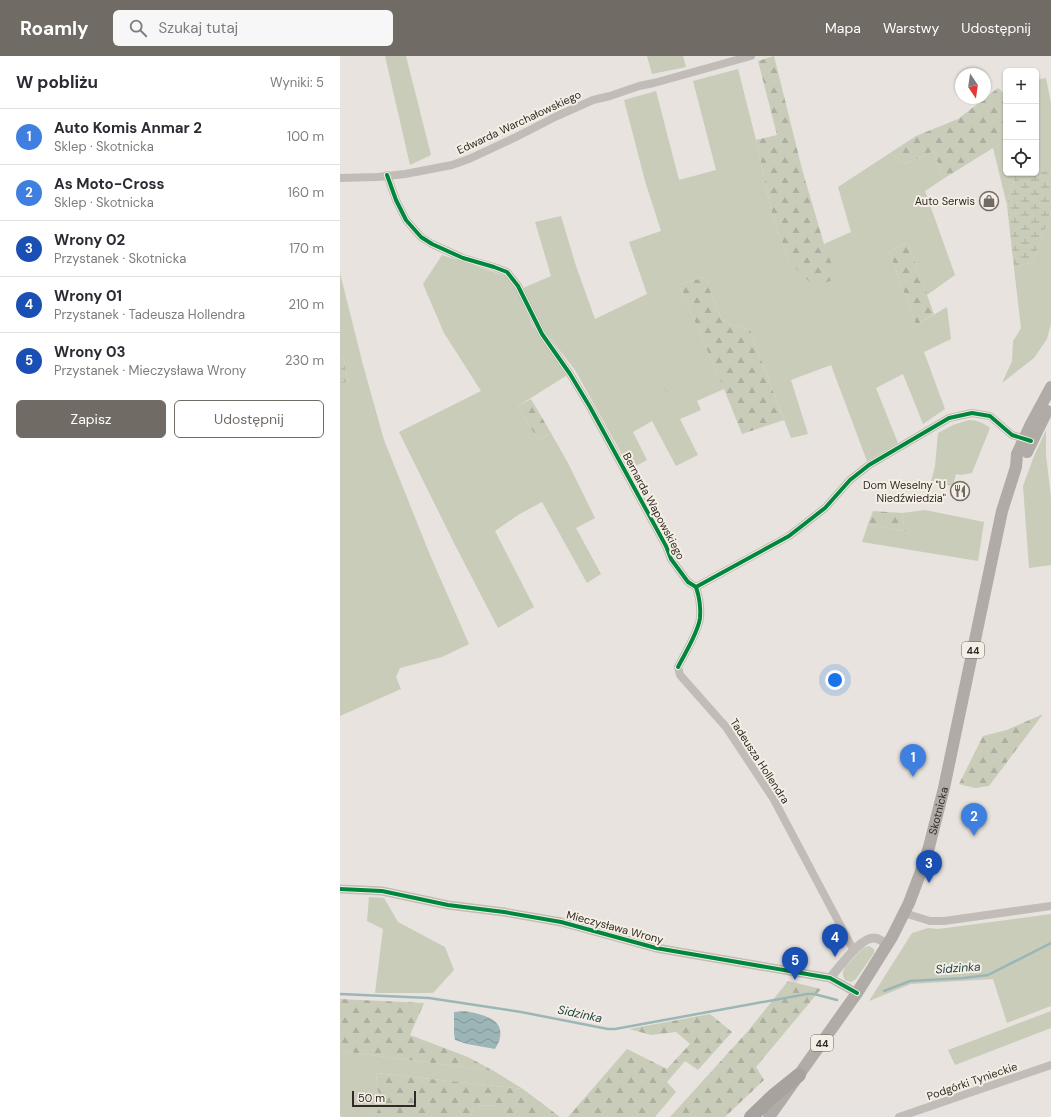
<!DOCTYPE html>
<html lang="pl">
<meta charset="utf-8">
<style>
:root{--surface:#fff;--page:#f7f7f7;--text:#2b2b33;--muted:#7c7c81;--line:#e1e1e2;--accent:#716b66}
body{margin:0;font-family:"DM Sans",sans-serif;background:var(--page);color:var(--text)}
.controls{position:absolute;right:12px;top:12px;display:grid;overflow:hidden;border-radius:6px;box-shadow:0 1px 3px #0004}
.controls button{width:36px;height:36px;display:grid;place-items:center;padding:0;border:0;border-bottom:1px solid var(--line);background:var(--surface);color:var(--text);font:20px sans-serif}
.compass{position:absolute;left:615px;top:12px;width:36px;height:36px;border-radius:50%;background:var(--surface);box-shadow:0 1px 3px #0004;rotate:167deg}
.scale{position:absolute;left:12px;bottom:10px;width:64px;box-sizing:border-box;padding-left:4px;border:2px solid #312a26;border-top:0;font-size:11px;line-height:14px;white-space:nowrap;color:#312a26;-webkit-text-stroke:3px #f5eee4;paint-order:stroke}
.you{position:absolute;left:495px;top:624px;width:14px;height:14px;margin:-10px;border:3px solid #fff;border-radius:50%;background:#1a73e8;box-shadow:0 0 0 6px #1a73e833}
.badge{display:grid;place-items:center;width:26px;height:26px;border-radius:50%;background:var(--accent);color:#fff;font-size:13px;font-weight:700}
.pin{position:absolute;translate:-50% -33px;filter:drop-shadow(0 1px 2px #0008)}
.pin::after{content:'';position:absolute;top:21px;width:14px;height:12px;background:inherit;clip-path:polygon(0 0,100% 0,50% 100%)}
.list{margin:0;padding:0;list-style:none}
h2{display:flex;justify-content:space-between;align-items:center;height:52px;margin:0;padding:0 16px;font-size:17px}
h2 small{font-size:13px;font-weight:400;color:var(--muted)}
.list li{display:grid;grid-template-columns:26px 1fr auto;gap:12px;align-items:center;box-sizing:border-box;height:56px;padding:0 16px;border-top:1px solid var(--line)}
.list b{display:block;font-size:15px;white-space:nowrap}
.list p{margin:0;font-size:13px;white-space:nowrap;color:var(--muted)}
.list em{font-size:13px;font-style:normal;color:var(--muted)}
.actions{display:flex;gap:8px;padding:12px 16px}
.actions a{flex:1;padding:9px 0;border:1px solid var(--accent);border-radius:6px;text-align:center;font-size:14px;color:var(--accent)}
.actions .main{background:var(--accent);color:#fff}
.icon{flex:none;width:22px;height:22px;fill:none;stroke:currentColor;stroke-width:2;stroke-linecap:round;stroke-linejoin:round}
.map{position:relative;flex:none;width:711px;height:1061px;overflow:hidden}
header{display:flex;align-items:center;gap:24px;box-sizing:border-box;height:56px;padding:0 20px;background:var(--accent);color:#fff}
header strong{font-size:19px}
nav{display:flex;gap:22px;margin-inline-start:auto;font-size:14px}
.search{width:280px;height:36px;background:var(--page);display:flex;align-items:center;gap:10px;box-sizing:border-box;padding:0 14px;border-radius:6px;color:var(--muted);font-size:15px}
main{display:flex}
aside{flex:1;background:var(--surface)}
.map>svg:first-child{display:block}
.green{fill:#c8ccb9}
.forest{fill:url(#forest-firs)}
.wetland{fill:url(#wetland-marsh)}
.water{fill:url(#water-waves)}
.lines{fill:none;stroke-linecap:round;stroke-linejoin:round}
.stream{stroke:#9cb6b7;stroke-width:2.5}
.minor{stroke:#c1bcb7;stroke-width:8}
.tertiary{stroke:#c1bcb7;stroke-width:9}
.primary{stroke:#b0aba6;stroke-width:12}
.motorway{stroke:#a7a29d;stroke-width:14}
.cycleway-casing{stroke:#f5eee4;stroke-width:6}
.cycleway{stroke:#00873e;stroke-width:4}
.labels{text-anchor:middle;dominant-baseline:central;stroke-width:4;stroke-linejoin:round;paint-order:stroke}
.shield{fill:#f5eee4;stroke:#6c655f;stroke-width:1}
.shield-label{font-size:10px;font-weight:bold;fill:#312a26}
.street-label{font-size:11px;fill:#312a26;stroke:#f5eee4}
.poi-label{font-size:11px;fill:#312a26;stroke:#f5eee4;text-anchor:end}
.water-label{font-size:12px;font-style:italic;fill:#22474c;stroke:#f5eee4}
</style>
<header>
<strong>Roamly</strong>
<div class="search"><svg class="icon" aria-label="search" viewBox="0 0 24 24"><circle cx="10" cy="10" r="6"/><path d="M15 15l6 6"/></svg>Szukaj tutaj</div>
<nav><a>Mapa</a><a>Warstwy</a><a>Udostępnij</a></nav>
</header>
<main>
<aside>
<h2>W pobliżu<small>Wyniki: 5</small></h2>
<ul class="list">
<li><span class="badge" style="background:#3f7fe0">1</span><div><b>Auto Komis Anmar 2</b><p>Sklep · Skotnicka</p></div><em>100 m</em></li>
<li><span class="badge" style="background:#3f7fe0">2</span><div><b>As Moto-Cross</b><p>Sklep · Skotnicka</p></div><em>160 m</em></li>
<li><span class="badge" style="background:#1a4fb4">3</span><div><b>Wrony 02</b><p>Przystanek · Skotnicka</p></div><em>170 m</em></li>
<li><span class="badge" style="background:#1a4fb4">4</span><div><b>Wrony 01</b><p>Przystanek · Tadeusza Hollendra</p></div><em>210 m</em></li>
<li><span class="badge" style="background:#1a4fb4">5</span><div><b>Wrony 03</b><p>Przystanek · Mieczysława Wrony</p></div><em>230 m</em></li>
</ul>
<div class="actions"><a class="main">Zapisz</a><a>Udostępnij</a></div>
</aside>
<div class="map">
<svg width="711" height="1061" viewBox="0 0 711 1061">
<defs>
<pattern id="forest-firs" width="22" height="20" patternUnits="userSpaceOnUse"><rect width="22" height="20" fill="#c8ccb9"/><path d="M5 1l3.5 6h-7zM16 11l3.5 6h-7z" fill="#acaf9f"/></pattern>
<pattern id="wetland-marsh" width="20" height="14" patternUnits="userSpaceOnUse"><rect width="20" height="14" fill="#c8ccb9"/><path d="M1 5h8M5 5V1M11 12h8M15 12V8" fill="none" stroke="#acaf9f"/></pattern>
<pattern id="water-waves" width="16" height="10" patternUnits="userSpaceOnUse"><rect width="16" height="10" fill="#9cb6b7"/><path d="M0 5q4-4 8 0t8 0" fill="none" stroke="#809495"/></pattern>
</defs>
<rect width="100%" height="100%" fill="#e8e3de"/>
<g class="green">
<polygon points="45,0 66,0 91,99 70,109"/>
<polygon points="307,0 343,0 346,11 312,18"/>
<polygon points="398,13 416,84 432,158 449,206 496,222 484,188 511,176 498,131 550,97 565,108 594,95 603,123 585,135 615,219 587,239 568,187 549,195 576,269 607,251 611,283 584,296 605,353 583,368 563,318 536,332 558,387 527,405 491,309 451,324 468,378 451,382 410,274 382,265 365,221 339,229 384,333 357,345 361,354 340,363 358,399 336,410 312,365 293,376 307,404 290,413 235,314 206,277 183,232 211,220 195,166 221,160 236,210 255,263 307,238 289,186 321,175 305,125 284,44 316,35 339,124 376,114 353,25"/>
<polygon points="706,22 711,47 711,118 696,111 696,24"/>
<polygon points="666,84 666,117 676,117 667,149 653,92"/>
<polygon points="711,156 711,268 707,283 694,302 662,327 672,305 673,285 681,272 674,212 693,206"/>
<polygon points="102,199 166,220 177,234 193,271 229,318 178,350 198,384 211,377 228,407 255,462 236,472 261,518 247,527 202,446 178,459 155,475 194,551 158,572 115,489 59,376 141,335 104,277 83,228"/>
<polygon points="0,217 23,309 44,384 90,499 129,588 102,601 60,612 56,621 61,633 0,660 0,328 8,326 3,299 0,300"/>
<path d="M629 364C637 364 644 367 650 372L632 417 621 419 616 418 613 430 591 426 595 410 598 377 613 369Z"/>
<polygon points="706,374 706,399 711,441 711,509 689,512 683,430 694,400"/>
<polygon points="585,454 644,466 638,505 522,486 528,468 565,475 562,457"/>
<polygon points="29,841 44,842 58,866 105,891 114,914 93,937 35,937 43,873 27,865"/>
<polygon points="711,858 711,950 667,967 653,923 571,928 529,945 572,877 588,872 598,873"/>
<polygon points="529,890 534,893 534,897 516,923 511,926 505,924 503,920 503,916 505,911 523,892"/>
<polygon points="711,955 711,972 615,1009 608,994"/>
<polygon points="0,995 154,1015 183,1033 36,1017 40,1051 34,1061 2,1061 0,1060"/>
<polygon points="160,1049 170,1061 131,1061 134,1050"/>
</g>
<g class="forest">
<polygon points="434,0 462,113 484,188 497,222 475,231 449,206 432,158 416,84 437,79 418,5"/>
<polygon points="658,32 666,39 666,84 603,123 594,95 565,108 550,97 576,80 618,63"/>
<polygon points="568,187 594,258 576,269 549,195"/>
<polygon points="365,221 382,265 410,274 444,364 402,378 384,333 339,229"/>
<polygon points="331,325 338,335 330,343 323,329"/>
<polygon points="191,343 211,377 198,384 178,350"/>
<polygon points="533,455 562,457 565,475 528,468"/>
<polygon points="703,658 649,730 635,732 619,728 643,680 667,674"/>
<polygon points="448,925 481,933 416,1011 424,1024 385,1061 330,1061 408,975"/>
<polygon points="0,943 84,947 70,979 128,1001 154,1015 0,995"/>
<polygon points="370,958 392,976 358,1014 345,1005 327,1026 336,1036 315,1061 228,1061 287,993 327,1013 350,988 336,976 311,979 289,973"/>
<polygon points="36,1017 183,1033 220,1061 170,1061 160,1049 134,1050 131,1061 34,1061 40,1051"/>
</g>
<g class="wetland">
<polygon points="696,111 711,118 711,156 693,206 674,212 667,149 676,117 696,117"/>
<polygon points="3,299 8,326 0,328 0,300"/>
</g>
<path class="water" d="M125 955C138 958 164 961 160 981 160 985 157 989 155 993L127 988 115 984 114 978V956Z"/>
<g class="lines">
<g class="stream">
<polyline points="544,935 570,925 623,922 648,919 711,887"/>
<polyline points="0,938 89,942 181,956 268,973 275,973 467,938 474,938 497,944"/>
</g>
<g class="minor">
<polyline points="47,119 56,144 66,164 81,181 92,188 123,202 154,211 167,216 178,230 202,278 230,318 250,351 326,490 331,503 348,526 356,531 449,480 485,452 510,424 529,409 609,362 632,357 650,360 672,379 689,384"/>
<polyline points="0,122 38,121 65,118 112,109 129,103 176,81 217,60 253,44 270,40 299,30 314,27 411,0"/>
<path d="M356 531C359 540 361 551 360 562 358 577 345 597 338 611L340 619 386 671 433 742 514 895"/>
<polyline points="564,857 590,865 604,865 711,850"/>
<polyline points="559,1061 711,1009"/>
</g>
<g class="tertiary">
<polyline points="0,833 42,835 108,849 164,856 221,866 316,892 490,922 517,937"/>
<path d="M490 922C499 912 520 881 534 882 539 882 543 886 548 889"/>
</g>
<g class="primary">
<polyline points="687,396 707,355"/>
<path id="s1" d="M429 1061 517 937 552 881 569 847 580 818 589 791 604 732 662 455 676 411 677 398 691 368 711 331"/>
</g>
<polyline class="motorway" points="411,1061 433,1040 459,1019"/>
<defs>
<g id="cycleway">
<polyline points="47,119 56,144 66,164 81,181 92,188 123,202 154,211 167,216 178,230 202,278 230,318 250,351 326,490 331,503 348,526 356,531 449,480 485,452 510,424 529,409 609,362 632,357 650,360 672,379 691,385"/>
<path d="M338 611C345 597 358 577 360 562 361 551 359 540 356 531"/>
<polyline points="0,833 42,835 108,849 164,856 221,866 316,892 490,922 517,937"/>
</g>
</defs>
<use href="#cycleway" class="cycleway-casing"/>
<use href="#cycleway" class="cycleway"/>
</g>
<defs>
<symbol id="shop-ring" viewBox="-11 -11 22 22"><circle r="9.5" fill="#f5eee4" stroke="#716b66" stroke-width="1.5"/><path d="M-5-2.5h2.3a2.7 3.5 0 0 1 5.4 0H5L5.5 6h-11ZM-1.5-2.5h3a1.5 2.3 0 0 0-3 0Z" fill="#716b66"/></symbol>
<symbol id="restaurant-ring" viewBox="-11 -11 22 22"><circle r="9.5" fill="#f5eee4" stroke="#716b66" stroke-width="1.5"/><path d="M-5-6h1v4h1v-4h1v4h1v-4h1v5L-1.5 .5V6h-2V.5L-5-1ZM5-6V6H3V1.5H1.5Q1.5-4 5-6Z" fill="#716b66"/></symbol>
</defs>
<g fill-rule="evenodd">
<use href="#shop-ring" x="638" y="134" width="22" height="22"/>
<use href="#restaurant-ring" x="609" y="424" width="22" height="22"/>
</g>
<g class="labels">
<g class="shield">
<rect x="622" y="586" width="22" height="16" rx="3"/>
<rect x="471" y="979" width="22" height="16" rx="3"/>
</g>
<g class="shield-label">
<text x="633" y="594">44</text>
<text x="482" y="987">44</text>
</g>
<g class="street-label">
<text transform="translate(179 66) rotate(-25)">Edwarda Warchałowskiego</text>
<text transform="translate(314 450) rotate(62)">Bernarda Wapowskiego</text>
<text transform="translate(420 705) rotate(57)">Tadeusza Hollendra</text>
<text stroke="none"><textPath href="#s1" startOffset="353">Skotnicka</textPath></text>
<text transform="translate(275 871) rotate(15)">Mieczysława Wrony</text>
<text transform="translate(632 1025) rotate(-19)">Podgórki Tynieckie</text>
</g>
<g class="poi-label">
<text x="635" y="145">Auto Serwis</text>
<text x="606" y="429">Dom Weselny "U<tspan x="606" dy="13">Niedźwiedzia"</tspan></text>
</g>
<g class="water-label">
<text transform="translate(618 912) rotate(-4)">Sidzinka</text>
<text transform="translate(240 958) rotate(12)">Sidzinka</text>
</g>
</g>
</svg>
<div class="controls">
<button>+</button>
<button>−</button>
<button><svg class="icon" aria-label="locate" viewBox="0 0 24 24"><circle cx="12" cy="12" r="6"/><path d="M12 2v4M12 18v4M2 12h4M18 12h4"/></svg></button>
</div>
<svg class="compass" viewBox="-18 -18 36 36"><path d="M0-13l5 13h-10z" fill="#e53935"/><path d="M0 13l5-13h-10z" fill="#7c7c81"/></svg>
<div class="scale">50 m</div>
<div class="you"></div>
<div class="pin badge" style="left:573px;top:721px;background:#3f7fe0">1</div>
<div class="pin badge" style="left:634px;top:780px;background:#3f7fe0">2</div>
<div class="pin badge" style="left:589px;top:827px;background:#1a4fb4">3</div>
<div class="pin badge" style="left:495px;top:901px;background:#1a4fb4">4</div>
<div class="pin badge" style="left:455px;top:924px;background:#1a4fb4">5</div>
</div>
</main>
